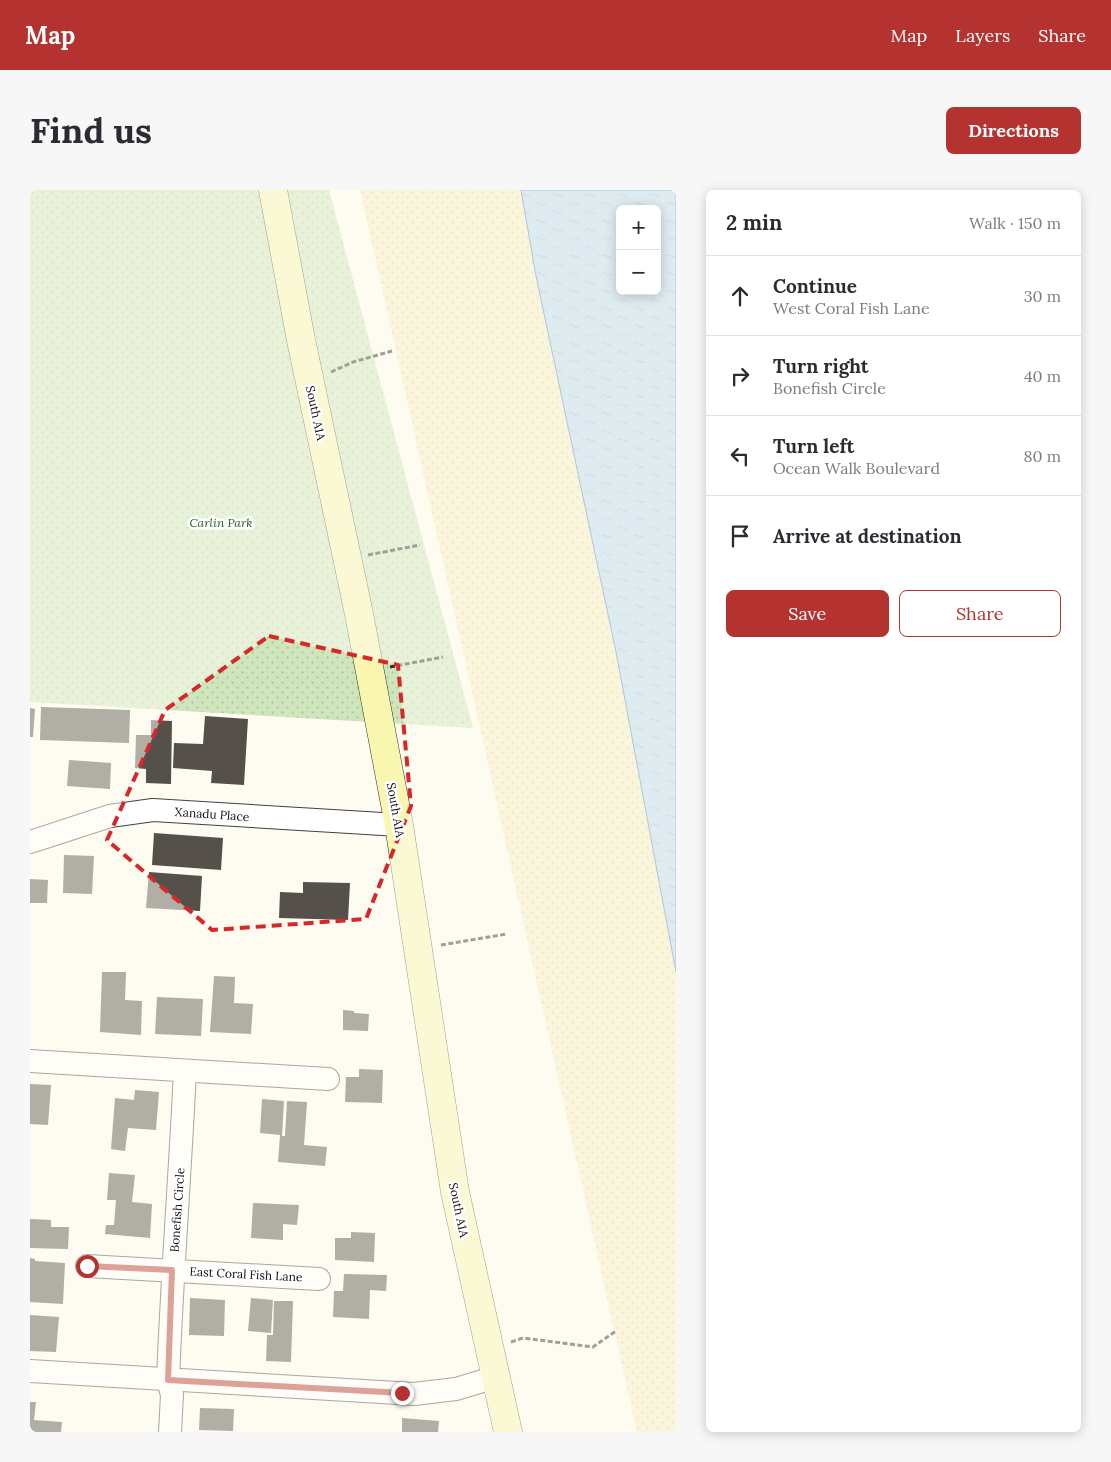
<!DOCTYPE html>
<meta charset="utf-8">
<style>
:root{--surface:#fff;--page:#f7f7f7;--text:#2b2b33;--muted:#7c7c81;--line:#e1e1e2;--accent:#b43330}
body{margin:0;font-family:Lora,serif;background:var(--page);color:var(--text)}
.controls{position:absolute;right:15px;top:15px;display:grid;overflow:hidden;border-radius:8px;box-shadow:0 2px 12px #0003}
.controls button{width:45px;height:45px;display:grid;place-items:center;padding:0;border:0;border-bottom:1px solid var(--line);background:var(--surface);color:var(--text);font:25px sans-serif}
.stop{position:absolute;width:15px;height:15px;margin:-11px;border:4px solid #b43330;border-radius:50%;background:#fff}
.stop.end{background:#b43330;border-color:#fff;box-shadow:0 1px 5px #0008}
.list{margin:0;padding:0;list-style:none}
h2{display:flex;justify-content:space-between;align-items:center;height:65px;margin:0;padding:0 20px;font-size:21px}
h2 small{font-size:16px;font-weight:400;color:var(--muted)}
.list li{display:grid;grid-template-columns:32px 1fr auto;gap:15px;align-items:center;box-sizing:border-box;height:80px;padding:0 20px;border-top:1px solid var(--line)}
.list b{display:block;font-size:19px;white-space:nowrap}
.list p{margin:0;font-size:16px;white-space:nowrap;color:var(--muted)}
.list em{font-size:16px;font-style:normal;color:var(--muted)}
.actions{display:flex;gap:10px;padding:15px 20px}
.actions a{flex:1;padding:11px 0;border:1px solid var(--accent);border-radius:8px;text-align:center;font-size:18px;color:var(--accent)}
.actions .main{background:var(--accent);color:#fff}
.icon{flex:none;width:28px;height:28px;fill:none;stroke:currentColor;stroke-width:2;stroke-linecap:round;stroke-linejoin:round}
.map{position:relative;flex:none;width:646px;height:1242px;overflow:hidden;border-radius:8px}
header{display:flex;align-items:center;gap:30px;box-sizing:border-box;height:70px;padding:0 25px;background:var(--accent);color:#fff}
header strong{font-size:24px}
nav{display:flex;gap:28px;margin-inline-start:auto;font-size:18px}
.intro{display:flex;align-items:center;justify-content:space-between;box-sizing:border-box;height:120px;padding:0 30px}
h1{margin:0;font-size:35px}
.button{padding:12px 22px;border-radius:8px;background:var(--accent);color:#fff;font-size:18px;font-weight:700}
main{display:flex;gap:30px;padding:0 30px}
aside{flex:1;background:var(--surface);border-radius:8px;box-shadow:0 2px 12px #0003}
.map>svg:first-child{display:block}
.sand{fill:url(#sand-dots)}
.park{fill:url(#park-dots)}
.water{fill:url(#water-ripples);stroke:#4588c3;fill-rule:evenodd}
.building{fill:#56504b}
.lines{fill:none;stroke-linecap:round;stroke-linejoin:round}
.street-casing{stroke:#414141;stroke-width:24}
.secondary-casing{stroke:#303030;stroke-width:29}
.path{stroke:#303030;stroke-width:3;stroke-dasharray:5 2.5;stroke-linecap:butt}
.street{stroke:#fff;stroke-width:22}
.secondary{stroke:#f9f6b0;stroke-width:28}
.route{stroke:#b43330;stroke-width:6}
.marked{fill:none;stroke:#d62828;stroke-width:4;stroke-dasharray:10 6;stroke-linejoin:round}
.labels{text-anchor:middle;dominant-baseline:central;stroke-width:5;stroke-linejoin:round;paint-order:stroke}
.street-label{font-size:12px;fill:#0e0e0e;stroke:#fff}
.park-label{font-size:12px;font-style:italic;fill:#2b6123;stroke:#fff}
</style>
<header>
<strong>Map</strong>
<nav><a>Map</a><a>Layers</a><a>Share</a></nav>
</header>
<div class="intro"><h1>Find us</h1><a class="button">Directions</a></div>
<main>
<div class="map">
<svg width="646" height="1242" viewBox="0 0 646 1242">
<defs>
<pattern id="sand-dots" width="8" height="8" patternUnits="userSpaceOnUse" patternTransform="scale(1.25)"><rect width="8" height="8" fill="#f6eec0"/><path d="M2 2h.1M6 6h.1" fill="none" stroke="#d2cba4" stroke-width="1.8" stroke-linecap="round"/></pattern>
<pattern id="park-dots" width="8" height="8" patternUnits="userSpaceOnUse" patternTransform="scale(1.25)"><rect width="8" height="8" fill="#cfe6bc"/><path d="M2 2h.1M6 6h.1" fill="none" stroke="#b1c4a0" stroke-width="1.8" stroke-linecap="round"/></pattern>
<pattern id="water-ripples" width="26" height="14" patternUnits="userSpaceOnUse" patternTransform="scale(1.25)"><rect width="26" height="14" fill="#b9d8f2"/><path d="M2 4q2-2 4 0t4 0M15 11q2-2 4 0t4 0" fill="none" stroke="#9eb8ce"/></pattern>
</defs>
<rect width="100%" height="100%" fill="#fefcf0"/>
<polygon class="sand" points="330,0 491,0 506,87 586,462 646,782 646,1242 607,1242"/>
<polygon class="park" points="0,0 299,0 443,538 0,512"/>
<path class="water" d="M491 0H646V782L586 462 506 86ZM590 19H627V101H590Z"/>
<g class="building">
<polygon points="11,517 100,520 99,553 10,550"/>
<polygon points="0,518 5,519 3,547 0,547"/>
<polygon points="175,526 218,529 214,595 181,593 182,581 143,578 144,553 173,554"/>
<polygon points="121,530 142,531 141,594 116,593 116,579 105,578 106,545 121,545"/>
<polygon points="39,570 81,573 80,599 37,596"/>
<polygon points="124,643 193,648 191,680 122,675"/>
<polygon points="34,665 64,666 62,704 33,703"/>
<polygon points="119,682 172,686 170,721 116,718"/>
<polygon points="0,689 18,690 17,713 0,713"/>
<polygon points="273,692 320,693 318,730 249,728 250,702 273,703"/>
<polygon points="72,782 96,782 95,810 112,811 111,845 70,842"/>
<polygon points="184,786 205,787 204,813 223,814 221,844 180,842"/>
<polygon points="127,807 173,809 171,846 125,844"/>
<polygon points="313,820 324,821 324,823 339,824 338,841 313,840"/>
<polygon points="329,879 353,880 352,913 315,912 316,887 329,887"/>
<polygon points="0,894 21,895 18,935 0,934"/>
<polygon points="105,900 129,902 126,940 98,938 95,961 81,959 85,908 104,910"/>
<polygon points="232,909 254,911 252,946 255,946 257,911 277,912 274,955 297,957 295,976 248,972 250,945 230,943"/>
<polygon points="79,983 105,985 102,1012 122,1014 120,1048 75,1044 76,1035 84,1035 86,1010 77,1010"/>
<polygon points="223,1013 269,1015 267,1035 253,1034 253,1050 221,1048"/>
<polygon points="0,1029 21,1030 21,1037 39,1037 38,1059 0,1058"/>
<polygon points="321,1042 345,1043 344,1072 305,1070 305,1048 321,1048"/>
<polygon points="0,1068 5,1069 5,1071 35,1073 33,1114 0,1112"/>
<polygon points="314,1084 357,1085 356,1101 340,1100 339,1129 303,1127 304,1101 313,1101"/>
<polygon points="160,1108 195,1110 194,1146 159,1145"/>
<polygon points="221,1108 243,1110 241,1143 218,1141"/>
<polygon points="244,1111 263,1111 261,1172 236,1171 237,1145 243,1145"/>
<polygon points="0,1125 29,1127 26,1162 0,1161"/>
<polygon points="0,1212 6,1212 4,1230 32,1232 31,1242 0,1242"/>
<polygon points="170,1218 204,1219 203,1241 169,1240"/>
<polygon points="372,1228 409,1231 408,1242 372,1242"/>
</g>
<g class="lines">
<defs>
<g id="street">
<polyline points="0,652 80,626 123,620 369,635"/>
<polyline points="0,871 298,889"/>
<polyline points="57,1076 289,1089"/>
<polyline points="0,1181 384,1204 426,1199 466,1187"/>
<path d="M140 1242 142 1205 138 1190C142 1087 150 984 155 881"/>
</g>
<polyline id="secondary" points="243,0 271,150 329,424 369,635 425,1002 478,1242"/>
</defs>
<use href="#street" class="street-casing"/>
<use href="#secondary" class="secondary-casing"/>
<g class="path">
<polyline points="301,182 323,172 362,161"/>
<polyline points="338,365 390,355"/>
<polyline points="360,477 413,467"/>
<polyline points="411,755 477,744"/>
<polyline points="481,1152 493,1148 563,1157 586,1141"/>
</g>
<use href="#street" class="street"/>
<use href="#secondary" class="secondary"/>
</g>
<g class="lines">
<polyline class="route" points="57,1076 142,1080 138,1190 372,1203"/>
</g>
<path d="M0 0H646V1242H0ZM239 446 368 475 381 616 336 729 182 740 77 650 135 520Z" fill="#fefcf0" fill-opacity=".55" fill-rule="evenodd"/>
<path class="marked" d="M239 446 368 475 381 616 336 729 182 740 77 650 135 520Z"/>
<g class="labels">
<g class="street-label">
<text transform="translate(286 223) rotate(78)">South A1A</text>
<text transform="translate(366 620) rotate(80)">South A1A</text>
<text transform="translate(182 624) rotate(4)">Xanadu Place</text>
<text transform="translate(147 1020) rotate(-86)">Bonefish Circle</text>
<text transform="translate(429 1020) rotate(78)">South A1A</text>
<text transform="translate(216 1084) rotate(3)">East Coral Fish Lane</text>
</g>
<g class="park-label">
<text x="191" y="332">Carlin Park</text>
</g>
</g>
</svg>
<div class="controls">
<button>+</button>
<button>−</button>
</div>
<div class="stop" style="left:57px;top:1076px"></div>
<div class="stop end" style="left:372px;top:1203px"></div>
</div>
<aside>
<h2>2 min<small>Walk · 150 m</small></h2>
<ul class="list">
<li><svg class="icon" aria-label="ahead" viewBox="0 0 24 24"><path d="M12 20V5M6 11l6-6 6 6"/></svg><div><b>Continue</b><p>West Coral Fish Lane</p></div><em>30 m</em></li>
<li><svg class="icon" aria-label="right" viewBox="0 0 24 24"><path d="M7 20v-9h11M14 6l5 5-5 5"/></svg><div><b>Turn right</b><p>Bonefish Circle</p></div><em>40 m</em></li>
<li><svg class="icon" aria-label="left" viewBox="0 0 24 24"><path d="M17 20v-9H6M10 6l-5 5 5 5"/></svg><div><b>Turn left</b><p>Ocean Walk Boulevard</p></div><em>80 m</em></li>
<li><svg class="icon" aria-label="arrive" viewBox="0 0 24 24"><path d="M6 21V4h12l-3 4 3 4H6"/></svg><div><b>Arrive at destination</b></div></li>
</ul>
<div class="actions"><a class="main">Save</a><a>Share</a></div>
</aside>
</main>
